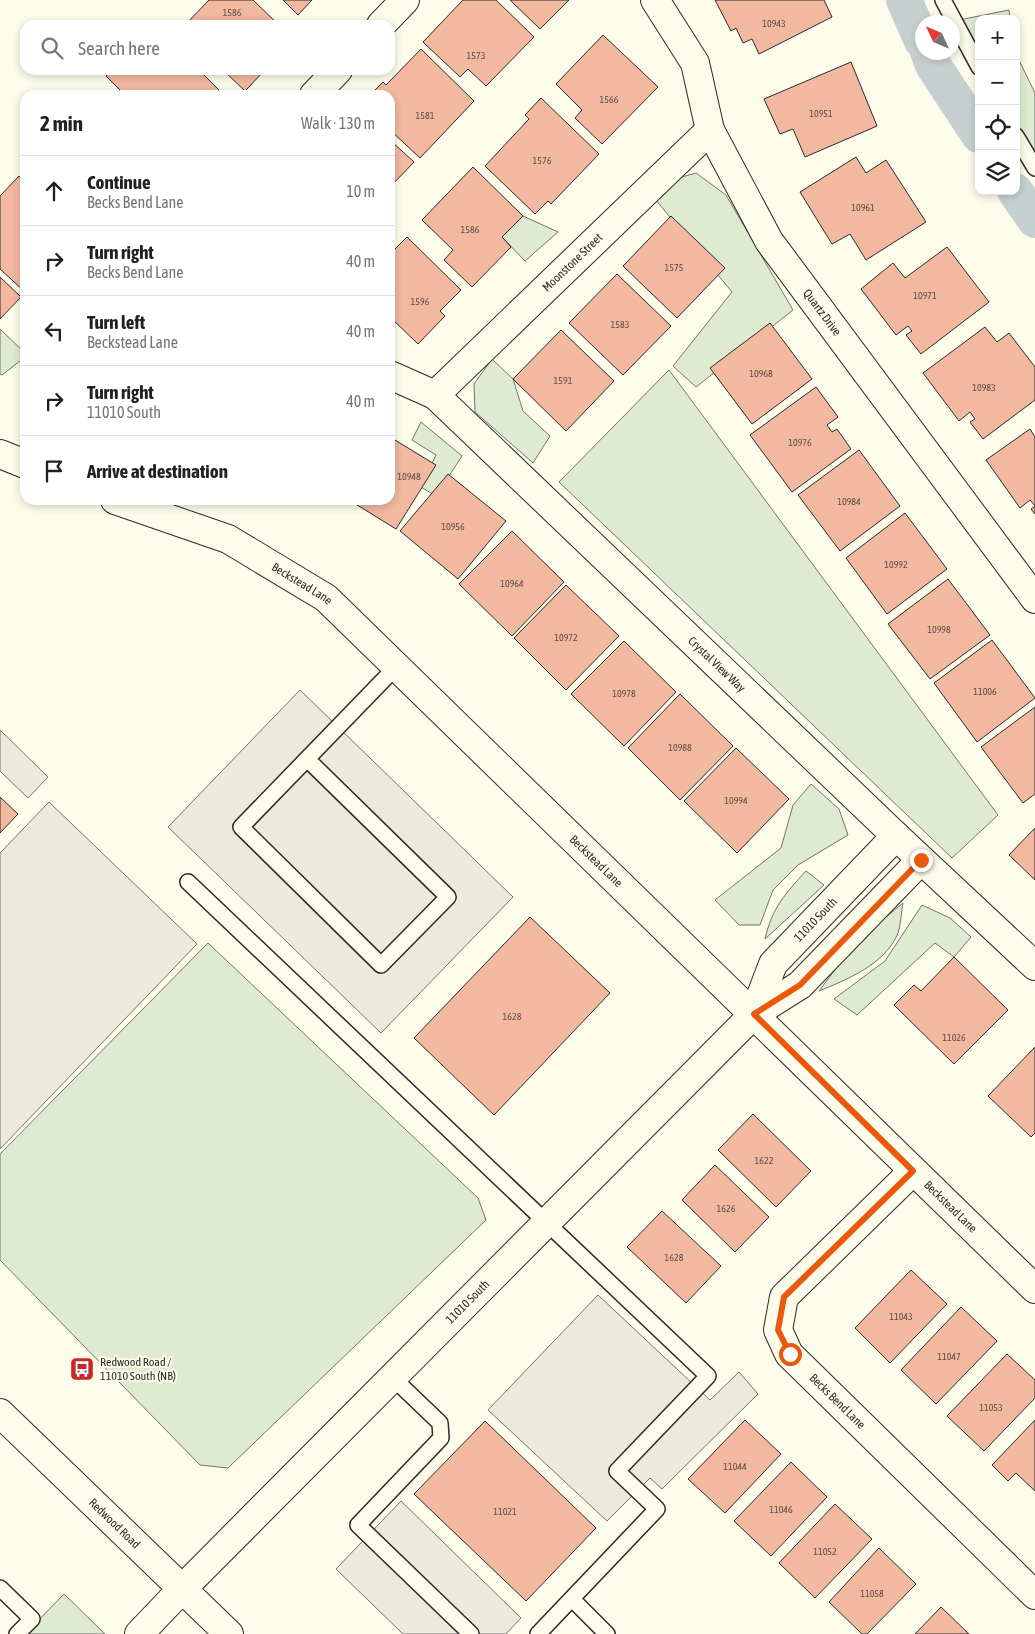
<!DOCTYPE html>
<meta charset="utf-8">
<style>
:root{--surface:#fff;--page:#f6f6f6;--text:#202124;--muted:#757577;--line:#e0e0e0}
body{margin:0;font-family:"Asap Condensed",sans-serif;background:var(--page);color:var(--text)}
.controls{position:absolute;right:15px;top:15px;display:grid;overflow:hidden;border-radius:10px;box-shadow:0 2px 8px #0003}
.controls button{width:45px;height:45px;display:grid;place-items:center;padding:0;border:0;border-bottom:1px solid var(--line);background:var(--surface);color:var(--text);font:25px sans-serif}
.compass{position:absolute;left:915px;top:15px;width:45px;height:45px;border-radius:50%;background:var(--surface);box-shadow:0 2px 8px #0003;rotate:314deg}
.stop{position:absolute;width:15px;height:15px;margin:-11px;border:4px solid #ea580c;border-radius:50%;background:#fff}
.stop.end{background:#ea580c;border-color:#fff;box-shadow:0 1px 5px #0008}
.list{margin:0;padding:0;list-style:none}
h2{display:flex;justify-content:space-between;align-items:center;height:65px;margin:0;padding:0 20px;font-size:21px}
h2 small{font-size:16px;font-weight:400;color:var(--muted)}
.list li{display:grid;grid-template-columns:32px 1fr auto;gap:15px;align-items:center;box-sizing:border-box;height:70px;padding:0 20px;border-top:1px solid var(--line)}
.list b{display:block;font-size:19px;white-space:nowrap}
.list p{margin:0;font-size:16px;white-space:nowrap;color:var(--muted)}
.list em{font-size:16px;font-style:normal;color:var(--muted)}
.icon{flex:none;width:28px;height:28px;fill:none;stroke:currentColor;stroke-width:2;stroke-linecap:round;stroke-linejoin:round}
.map{position:relative;flex:none;width:1035px;height:1634px;overflow:hidden}
.search{position:absolute;background:var(--surface);box-shadow:0 2px 8px #0003;left:20px;top:20px;width:375px;height:55px;display:flex;align-items:center;gap:12px;box-sizing:border-box;padding:0 18px;border-radius:15px;color:var(--muted);font-size:19px}
.panel{position:absolute;background:var(--surface);box-shadow:0 2px 8px #0003;left:20px;top:90px;width:375px;height:415px;border-radius:15px}
.map>svg:first-child{display:block}
.green{fill:#deebd1;stroke:#74746e}
.parking{fill:#eceadb;stroke:#74746e}
.lines{fill:none;stroke-linecap:round;stroke-linejoin:round}
.canal{stroke:#c7d0d0;stroke-width:36}
.building{fill:#f2b8a0;stroke:#2b2b2b}
.lane-casing{stroke:#2b2b2b;stroke-width:18}
.street-casing{stroke:#2b2b2b;stroke-width:30}
.secondary-casing{stroke:#2b2b2b;stroke-width:30}
.primary-casing{stroke:#2b2b2b;stroke-width:30}
.lane{stroke:#fdfbea;stroke-width:15}
.street{stroke:#fdfbea;stroke-width:28}
.secondary{stroke:#fdfbea;stroke-width:28}
.primary{stroke:#fdfbea;stroke-width:28}
.route{stroke:#ea580c;stroke-width:6}
.labels{text-anchor:middle;dominant-baseline:central;stroke-width:4;stroke-linejoin:round;paint-order:stroke}
.number-label{font-size:10px;fill:#5d4e48}
.street-label{font-size:12px;fill:#2b2b2b;stroke:#fdfbea}
.poi-label{font-size:12px;fill:#2b2b2b;stroke:#fdfbea;text-anchor:start}
</style>
<div class="map">
<svg width="1035" height="1634" viewBox="0 0 1035 1634">
<rect width="100%" height="100%" fill="#fdfbea"/>
<g class="green">
<polygon points="1009,10 1010,19 979,19 979,67 954,21"/>
<polygon points="1016,54 1035,93 1035,156 1016,136"/>
<polygon points="696,173 726,195 793,310 696,387 673,366 732,292 655,199 675,179"/>
<polygon points="523,216 558,232 525,261 502,237"/>
<polygon points="0,329 25,353 25,357 2,375 0,374"/>
<polygon points="492,359 513,379 523,411 550,436 533,463 475,412 474,384"/>
<polygon points="669,370 998,815 952,858 559,482"/>
<polygon points="421,422 462,456 436,496 421,487 436,455 412,440"/>
<polygon points="811,784 839,809 848,835 798,865 773,890 760,925 739,925 715,900 781,848 793,805"/>
<path d="M806 871 824 885 765 939C772 908 785 894 806 871Z"/>
<path d="M903 903C901 913 901 924 898 933 886 964 846 980 819 991L849 951 864 935Z"/>
<polygon points="922,905 950,918 971,937 954,957 935,943 857,1015 834,999 885,961"/>
<polygon points="208,943 478,1198 486,1220 228,1468 200,1465 0,1260 0,1154"/>
<polygon points="64,1594 105,1634 25,1634"/>
</g>
<g class="parking">
<polygon points="300,690 513,897 381,1033 168,827"/>
<polygon points="0,730 48,777 28,798 0,771"/>
<polygon points="49,802 197,944 0,1149 0,853"/>
<polygon points="598,1295 710,1400 739,1372 758,1394 662,1489 650,1478 607,1521 488,1410"/>
<polygon points="401,1501 521,1618 506,1634 403,1634 336,1569"/>
</g>
<g class="lines">
<g class="canal">
<polyline points="904,0 922,41"/>
<polyline points="928,52 933,65 979,135"/>
<polyline points="1015,191 1035,220"/>
</g>
</g>
<g class="building">
<polygon points="209,0 253,0 279,25 185,25"/>
<polygon points="283,0 312,0 298,15"/>
<polygon points="463,0 496,0 534,37 486,86 468,69 460,77 423,42"/>
<polygon points="510,0 569,0 540,29"/>
<polygon points="715,0 824,0 832,17 759,54 752,39 743,43 736,28 731,31"/>
<polygon points="603,35 658,87 602,144 575,118 582,110 556,84"/>
<polygon points="421,49 474,101 420,158 390,130 390,95 370,95 383,82 386,85"/>
<polygon points="851,62 877,126 805,157 793,129 780,134 764,99"/>
<polygon points="112,70 199,70 224,95 125,95 106,76"/>
<polygon points="223,70 265,70 245,91"/>
<polygon points="541,98 599,154 551,204 548,201 535,214 485,166 529,119 525,115"/>
<polygon points="390,140 414,162 390,187"/>
<polygon points="856,157 866,173 886,160 926,222 866,260 850,234 832,244 800,192"/>
<polygon points="473,167 523,216 502,237 511,247 472,287 444,260 453,250 422,220"/>
<polygon points="19,176 25,183 25,292 0,269 0,196"/>
<polygon points="671,216 725,268 677,318 623,266"/>
<polygon points="407,237 461,290 440,311 445,316 418,344 390,317 390,254"/>
<polygon points="947,247 989,302 921,354 906,335 912,331 908,326 896,335 861,289 893,263 905,278"/>
<polygon points="617,274 671,326 623,375 569,323"/>
<polygon points="0,277 21,297 0,319"/>
<polygon points="770,323 812,379 752,424 710,368"/>
<polygon points="985,327 997,342 1009,333 1035,367 1035,400 983,439 970,422 975,419 970,412 959,421 923,373"/>
<polygon points="561,330 614,381 566,431 513,379"/>
<polygon points="816,387 838,417 827,425 832,432 837,429 851,449 792,492 750,435"/>
<polygon points="1030,429 1035,437 1035,514 1031,509 1035,506 1030,500 1020,508 986,460"/>
<polygon points="390,437 436,465 396,529 349,500 390,500"/>
<polygon points="859,450 900,506 840,551 798,495"/>
<polygon points="448,474 506,521 458,579 400,531"/>
<polygon points="905,513 947,569 887,614 846,558"/>
<polygon points="512,531 564,582 512,636 459,584"/>
<polygon points="948,579 990,635 930,679 888,624"/>
<polygon points="566,585 619,636 566,690 514,638"/>
<polygon points="992,640 1035,698 977,742 934,683"/>
<polygon points="624,641 676,692 624,746 571,694"/>
<polygon points="680,694 733,746 680,800 628,748"/>
<polygon points="1035,707 1035,794 1023,803 981,747"/>
<polygon points="736,748 789,799 737,853 684,801"/>
<polygon points="0,797 18,814 0,833"/>
<polygon points="1035,828 1035,880 1009,855"/>
<polygon points="530,917 610,993 494,1115 414,1038"/>
<polygon points="954,957 1008,1010 954,1064 894,1005 914,985 921,991"/>
<polygon points="1035,1047 1035,1133 1031,1137 988,1096"/>
<polygon points="753,1114 811,1171 776,1207 718,1150"/>
<polygon points="715,1165 769,1217 735,1252 682,1200"/>
<polygon points="662,1211 721,1266 686,1303 627,1247"/>
<polygon points="911,1270 947,1304 890,1363 855,1328"/>
<polygon points="961,1307 997,1341 936,1404 901,1370"/>
<polygon points="1007,1354 1035,1380 1035,1398 984,1451 947,1416"/>
<polygon points="745,1420 781,1454 725,1513 688,1479"/>
<polygon points="1035,1420 1035,1491 1016,1473 1008,1481 992,1465"/>
<polygon points="485,1421 596,1528 526,1601 414,1494"/>
<polygon points="791,1462 827,1497 771,1556 734,1521"/>
<polygon points="835,1504 872,1539 815,1598 779,1563"/>
<polygon points="879,1548 916,1584 867,1634 862,1634 829,1602"/>
<polygon points="941,1607 969,1634 915,1634"/>
</g>
<g class="lines">
<defs>
<g id="lane">
<polyline points="943,0 979,67"/>
<polyline points="1016,136 1035,168"/>
<polyline points="307,759 448,897 381,965 241,827 396,667"/>
<polyline points="188,882 708,1376 617,1471 657,1509 538,1634"/>
<polyline points="393,1378 440,1423 441,1438 358,1525 471,1634"/>
<polyline points="0,1588 32,1619 17,1634"/>
<polyline points="572,1599 607,1634"/>
</g>
<g id="street">
<path id="s1" d="M655 0 695 63 710 130 769 241 1035 599"/>
<polyline points="381,25 405,0"/>
<polyline points="314,95 338,70"/>
<path id="s2" d="M390 375 435 395 896 836 1035 966"/>
<path id="s3" d="M435 395 710 130"/>
<path id="s4" d="M754 1014 773 964 896 836"/>
<polyline points="754,1014 800,985 921,860"/>
<path id="s5" d="M913 1171 784 1297 778 1330 789 1354 1035 1595"/>
<polyline points="139,1634 182,1589"/>
</g>
<g id="secondary">
<polyline points="0,454 25,464"/>
<path id="s6" d="M115 500 228 539 326 598 1035 1289"/>
<path id="s7" d="M182 1589 754 1014"/>
</g>
<g id="primary">
<path id="s8" d="M0 1413 229 1634"/>
</g>
</defs>
<use href="#lane" class="lane-casing"/>
<use href="#street" class="street-casing"/>
<use href="#secondary" class="secondary-casing"/>
<use href="#primary" class="primary-casing"/>
<use href="#lane" class="lane"/>
<use href="#street" class="street"/>
<use href="#secondary" class="secondary"/>
<use href="#primary" class="primary"/>
</g>
<g class="lines">
<polyline class="route" points="790,1354 778,1330 784,1297 913,1171 754,1014 800,985 921,860"/>
</g>
<defs>
<symbol id="bus-square" viewBox="-11 -11 22 22"><rect x="-9" y="-9" width="18" height="18" rx="4" fill="#c62828" stroke="#fdfbea"/><path d="M-5-6H5V4H4V6H2V4H-2V6H-4V4H-5ZM-3.5-4V0h7V-4ZM-3.5 1.2v1.5H-2V1.2ZM2 1.2v1.5H3.5V1.2Z" fill="#fff"/></symbol>
</defs>
<g fill-rule="evenodd">
<use href="#bus-square" x="68" y="1355" width="28" height="28"/>
</g>
<g class="labels">
<g class="number-label">
<text x="232" y="12">1586</text>
<text x="774" y="23">10943</text>
<text x="476" y="55">1573</text>
<text x="609" y="99">1566</text>
<text x="821" y="113">10951</text>
<text x="425" y="115">1581</text>
<text x="542" y="160">1576</text>
<text x="863" y="207">10961</text>
<text x="470" y="229">1586</text>
<text x="674" y="267">1575</text>
<text x="925" y="295">10971</text>
<text x="420" y="301">1596</text>
<text x="620" y="324">1583</text>
<text x="761" y="373">10968</text>
<text x="563" y="380">1591</text>
<text x="984" y="387">10983</text>
<text x="800" y="442">10976</text>
<text x="409" y="476">10948</text>
<text x="849" y="501">10984</text>
<text x="453" y="526">10956</text>
<text x="896" y="564">10992</text>
<text x="512" y="583">10964</text>
<text x="939" y="629">10998</text>
<text x="566" y="637">10972</text>
<text x="985" y="691">11006</text>
<text x="624" y="693">10978</text>
<text x="680" y="747">10988</text>
<text x="736" y="800">10994</text>
<text x="512" y="1016">1628</text>
<text x="954" y="1037">11026</text>
<text x="764" y="1160">1622</text>
<text x="726" y="1208">1626</text>
<text x="674" y="1257">1628</text>
<text x="901" y="1316">11043</text>
<text x="949" y="1356">11047</text>
<text x="991" y="1407">11053</text>
<text x="735" y="1466">11044</text>
<text x="781" y="1509">11046</text>
<text x="505" y="1511">11021</text>
<text x="825" y="1551">11052</text>
<text x="872" y="1593">11058</text>
</g>
<g class="street-label">
<text stroke="none"><textPath href="#s3" startOffset="191">Moonstone Street</textPath></text>
<text stroke="none"><textPath href="#s1" startOffset="358">Quartz Drive</textPath></text>
<text stroke="none"><textPath href="#s6" startOffset="206">Beckstead Lane</textPath></text>
<text stroke="none"><textPath href="#s2" startOffset="439">Crystal View Way</textPath></text>
<text stroke="none"><textPath href="#s6" startOffset="611">Beckstead Lane</textPath></text>
<text stroke="none"><textPath href="#s4" startOffset="115">11010 South</textPath></text>
<text stroke="none"><textPath href="#s6" startOffset="1106">Beckstead Lane</textPath></text>
<text stroke="none"><textPath href="#s7" startOffset="405">11010 South</textPath></text>
<text stroke="none"><textPath href="#s5" startOffset="308">Becks Bend Lane</textPath></text>
<text stroke="none"><textPath href="#s8" startOffset="159">Redwood Road</textPath></text>
</g>
<g class="poi-label">
<text x="100" y="1362">Redwood Road /<tspan x="100" dy="14">11010 South (NB)</tspan></text>
</g>
</g>
</svg>
<div class="controls">
<button>+</button>
<button>−</button>
<button><svg class="icon" aria-label="locate" viewBox="0 0 24 24"><circle cx="12" cy="12" r="6"/><path d="M12 2v4M12 18v4M2 12h4M18 12h4"/></svg></button>
<button><svg class="icon" aria-label="layers" viewBox="0 0 24 24"><path d="M12 4l9 5-9 5-9-5zM3 14l9 5 9-5"/></svg></button>
</div>
<svg class="compass" viewBox="-18 -18 36 36"><path d="M0-13l5 13h-10z" fill="#e53935"/><path d="M0 13l5-13h-10z" fill="#757577"/></svg>
<div class="stop" style="left:790px;top:1354px"></div>
<div class="stop end" style="left:921px;top:860px"></div>
<div class="search"><svg class="icon" aria-label="search" viewBox="0 0 24 24"><circle cx="10" cy="10" r="6"/><path d="M15 15l6 6"/></svg>Search here</div>
<section class="panel">
<h2>2 min<small>Walk · 130 m</small></h2>
<ul class="list">
<li><svg class="icon" aria-label="ahead" viewBox="0 0 24 24"><path d="M12 20V5M6 11l6-6 6 6"/></svg><div><b>Continue</b><p>Becks Bend Lane</p></div><em>10 m</em></li>
<li><svg class="icon" aria-label="right" viewBox="0 0 24 24"><path d="M7 20v-9h11M14 6l5 5-5 5"/></svg><div><b>Turn right</b><p>Becks Bend Lane</p></div><em>40 m</em></li>
<li><svg class="icon" aria-label="left" viewBox="0 0 24 24"><path d="M17 20v-9H6M10 6l-5 5 5 5"/></svg><div><b>Turn left</b><p>Beckstead Lane</p></div><em>40 m</em></li>
<li><svg class="icon" aria-label="right" viewBox="0 0 24 24"><path d="M7 20v-9h11M14 6l5 5-5 5"/></svg><div><b>Turn right</b><p>11010 South</p></div><em>40 m</em></li>
<li><svg class="icon" aria-label="arrive" viewBox="0 0 24 24"><path d="M6 21V4h12l-3 4 3 4H6"/></svg><div><b>Arrive at destination</b></div></li>
</ul>
</section>
</div>
